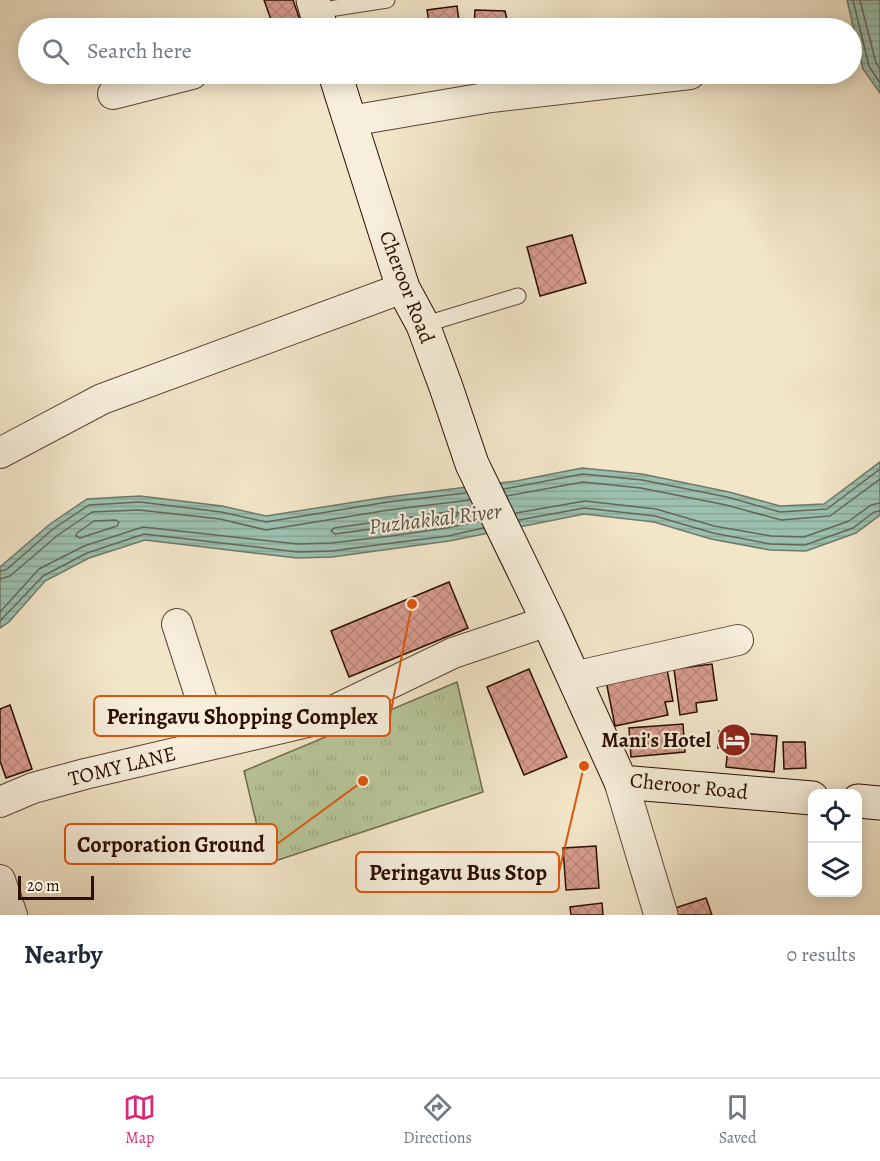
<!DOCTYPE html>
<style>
:root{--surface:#fff;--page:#f2f2f3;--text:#1f2937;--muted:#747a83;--line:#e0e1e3;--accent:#db2777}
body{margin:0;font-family:Alegreya,serif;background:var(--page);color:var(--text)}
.controls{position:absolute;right:18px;bottom:18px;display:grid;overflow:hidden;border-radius:12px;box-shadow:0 3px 15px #0003}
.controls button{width:54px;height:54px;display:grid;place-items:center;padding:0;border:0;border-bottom:2px solid var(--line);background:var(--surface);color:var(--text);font:30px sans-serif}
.scale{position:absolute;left:18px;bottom:15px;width:76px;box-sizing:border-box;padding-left:6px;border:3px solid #2b0d02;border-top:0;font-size:16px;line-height:21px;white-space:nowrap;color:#2b0d02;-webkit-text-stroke:4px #f7efdc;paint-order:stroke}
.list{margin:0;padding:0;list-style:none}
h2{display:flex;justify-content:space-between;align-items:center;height:78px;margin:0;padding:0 24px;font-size:26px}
h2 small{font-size:20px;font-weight:400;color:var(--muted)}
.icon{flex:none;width:33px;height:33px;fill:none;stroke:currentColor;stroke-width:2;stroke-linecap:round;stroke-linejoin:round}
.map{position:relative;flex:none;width:880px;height:915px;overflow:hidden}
.search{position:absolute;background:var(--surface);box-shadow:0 3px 15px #0003;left:18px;right:18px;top:18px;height:66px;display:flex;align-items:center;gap:15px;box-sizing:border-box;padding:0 21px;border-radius:33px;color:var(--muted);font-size:22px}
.sheet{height:162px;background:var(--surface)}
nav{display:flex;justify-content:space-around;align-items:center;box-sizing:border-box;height:84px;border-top:2px solid var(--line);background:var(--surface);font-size:16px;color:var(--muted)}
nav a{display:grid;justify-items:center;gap:3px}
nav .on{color:var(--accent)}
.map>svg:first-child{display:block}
.park{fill:url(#park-tufts);stroke:#716a4e;stroke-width:1.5}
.water{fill:url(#water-rules);stroke:#6f786a;stroke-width:1.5}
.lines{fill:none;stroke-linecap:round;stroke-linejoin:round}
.shore{stroke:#646658;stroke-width:1.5}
.building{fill:url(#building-cross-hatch);stroke:#2b0d02;stroke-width:1.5}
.service-casing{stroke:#5d4334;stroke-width:17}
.minor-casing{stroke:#5d4334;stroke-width:32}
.tertiary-casing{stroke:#5d4334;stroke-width:35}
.secondary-casing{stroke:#2b0d02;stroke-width:35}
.service{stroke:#f7efdc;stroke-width:15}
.minor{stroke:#f7efdc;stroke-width:30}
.tertiary{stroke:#f7efdc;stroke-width:33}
.secondary{stroke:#f7efdc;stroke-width:33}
.labels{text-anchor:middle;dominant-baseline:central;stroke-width:4.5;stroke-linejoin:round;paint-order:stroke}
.street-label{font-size:21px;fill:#2b0d02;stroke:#f7efdc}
.poi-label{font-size:21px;font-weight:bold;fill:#2b0d02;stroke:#f7efdc;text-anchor:end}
.water-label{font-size:22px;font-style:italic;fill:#585547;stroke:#f7efdc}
.leader{fill:none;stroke:#df550c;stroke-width:2}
.callout-dot{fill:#df550c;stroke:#f7efdc;stroke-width:2}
.callout{fill:#f7efdc;stroke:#df550c;stroke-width:2}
.callout-label{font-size:22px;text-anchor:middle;font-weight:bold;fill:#2b0d02}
</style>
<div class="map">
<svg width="880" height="915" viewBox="0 0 880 915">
<defs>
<pattern id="park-tufts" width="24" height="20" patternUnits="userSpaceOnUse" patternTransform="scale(1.5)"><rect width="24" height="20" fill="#b7c699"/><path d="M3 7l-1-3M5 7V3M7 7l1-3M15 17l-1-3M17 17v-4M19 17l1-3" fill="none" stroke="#9ea982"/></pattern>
<pattern id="water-rules" width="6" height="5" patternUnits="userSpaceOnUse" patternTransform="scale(1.5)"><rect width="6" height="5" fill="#9cc0af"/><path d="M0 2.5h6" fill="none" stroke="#87a495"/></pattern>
<pattern id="building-cross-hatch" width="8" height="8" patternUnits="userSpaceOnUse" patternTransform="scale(1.5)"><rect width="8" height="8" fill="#d99d90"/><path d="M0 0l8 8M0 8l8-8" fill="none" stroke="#ba867b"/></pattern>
</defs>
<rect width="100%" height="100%" fill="#f2e6c9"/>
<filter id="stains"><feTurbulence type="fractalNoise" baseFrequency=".00333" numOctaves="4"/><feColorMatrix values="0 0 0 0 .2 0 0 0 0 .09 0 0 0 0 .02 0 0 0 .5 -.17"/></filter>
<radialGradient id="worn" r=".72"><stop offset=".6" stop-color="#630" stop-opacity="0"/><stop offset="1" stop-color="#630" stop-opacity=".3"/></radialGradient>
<polygon class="park" points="457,682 483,792 266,864 244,771"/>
<g class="water">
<polygon points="847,0 880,0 880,93 863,69"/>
<polygon points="880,462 880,515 856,533 806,551 770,550 711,539 654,522 584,514 449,541 332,557 297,558 145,540 89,558 45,581 9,622 0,628 0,567 50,524 87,499 140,496 222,506 266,516 387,497 516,481 582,468 642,474 729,492 780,506 824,504"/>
</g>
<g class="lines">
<g class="shore">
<polyline points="853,0 869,66 880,83"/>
<polyline points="860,0 876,63 880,69"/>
<polyline points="504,489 583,474 642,480 727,497 780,512 827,509 880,469"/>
<polyline points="507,496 583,482 641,488 726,505 781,520 830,516 880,479"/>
<polygon points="454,511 458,513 457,516 445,519 335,534 331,531 334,528"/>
<polyline points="516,513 585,501 656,509 714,526 771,536 804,537 849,521 871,505 880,503"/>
<polygon points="116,520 119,522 117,526 80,538 76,536 77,533 94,521"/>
<polyline points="519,520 584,508 655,516 713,533 770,544 805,545 853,528 874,512 880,511"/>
<polyline points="0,571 6,570 53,529 89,505 140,502 221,512 266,522 388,502 466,493"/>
<polyline points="0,579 10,576 58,535 92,512 139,510 220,519 266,530 389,510 470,500"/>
<polyline points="0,612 39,569 84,546 143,527 298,544 331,543 391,536 447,528 480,521"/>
<polyline points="0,621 43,576 87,553 144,534 298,552 332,551 392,543 448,536 483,528"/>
</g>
</g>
<g class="building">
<polygon points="264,0 293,0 302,26 295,28 274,28"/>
<polygon points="457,6 460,28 430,28 427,10"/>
<polygon points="475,10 505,11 509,28 474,28"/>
<polygon points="545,19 546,28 524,28 523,21"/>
<polygon points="572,235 586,283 540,296 527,247"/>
<polygon points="449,582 468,628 349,677 331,631"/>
<polygon points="666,664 673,701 665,702 668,715 615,726 604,671"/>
<polygon points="712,664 717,700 696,703 697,712 680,715 674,669"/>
<polygon points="529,669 567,757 524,775 487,687"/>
<polygon points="10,705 32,769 6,778 0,761 0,709"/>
<polygon points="683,724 685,752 631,757 629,728"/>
<polygon points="719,731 777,736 774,772 726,767 728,745 718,748"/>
<polygon points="783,742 805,742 806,768 784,769"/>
<polygon points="596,846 599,888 566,890 563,848"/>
<polygon points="706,898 712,915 674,915 672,909"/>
<polygon points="602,903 603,915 571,915 570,907"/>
</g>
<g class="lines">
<defs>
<g id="service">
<polyline points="316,11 387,0"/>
<polyline points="423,325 518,296"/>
</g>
<g id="minor">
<polyline points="113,94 192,74"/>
<polyline points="350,121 491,97 690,74"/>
<polyline points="0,453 102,399 403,288"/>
<polyline points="177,624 215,742"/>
<polyline points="573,677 738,640"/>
<polyline points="0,802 33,788 85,774 312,721 453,653 548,621"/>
<polyline points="0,880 12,915"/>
</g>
<polyline id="tertiary" points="621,782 661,915"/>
<g id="secondary">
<polyline points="313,0 321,28"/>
<polyline points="335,74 403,288 423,325 446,387 472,464 548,621 621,782 812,798"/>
<polyline points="858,801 880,803"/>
</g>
</defs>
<use href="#service" class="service-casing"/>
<use href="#minor" class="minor-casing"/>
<use href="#tertiary" class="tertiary-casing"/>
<use href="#secondary" class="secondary-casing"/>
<use href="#service" class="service"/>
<use href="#minor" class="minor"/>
<use href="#tertiary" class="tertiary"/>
<use href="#secondary" class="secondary"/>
</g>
<defs>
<symbol id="hotel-disc" viewBox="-11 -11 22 22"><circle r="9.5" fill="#8f2418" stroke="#f7efdc"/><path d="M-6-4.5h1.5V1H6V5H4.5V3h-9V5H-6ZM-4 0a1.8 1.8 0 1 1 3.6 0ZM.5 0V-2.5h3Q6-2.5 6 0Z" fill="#fff"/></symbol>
</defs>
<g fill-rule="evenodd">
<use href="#hotel-disc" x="715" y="721" width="38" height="38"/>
</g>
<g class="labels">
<g class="street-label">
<text transform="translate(407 287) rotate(69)">Cheroor Road</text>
<text transform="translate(122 766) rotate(-14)">TOMY LANE</text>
<text transform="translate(689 786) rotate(6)">Cheroor Road</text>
</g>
<g class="poi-label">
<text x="711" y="740">Mani's Hotel</text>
</g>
<g class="water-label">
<text transform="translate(435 519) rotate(-7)">Puzhakkal River</text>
</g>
</g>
<path class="leader" d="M412 604L390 716M363 781L277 844M584 766L559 872"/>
<g class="callout-dot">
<circle cx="412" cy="604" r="6"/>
<circle cx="363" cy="781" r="6"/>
<circle cx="584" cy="766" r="6"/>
</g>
<g class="callout">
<rect x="94" y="696" width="296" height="40" rx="6"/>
<rect x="65" y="824" width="212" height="40" rx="6"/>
<rect x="356" y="852" width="203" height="40" rx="6"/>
</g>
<g class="callout-label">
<text x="242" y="724">Peringavu Shopping Complex</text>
<text x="171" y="852">Corporation Ground</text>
<text x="458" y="880">Peringavu Bus Stop</text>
</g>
<rect width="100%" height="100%" filter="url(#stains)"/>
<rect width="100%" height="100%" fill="url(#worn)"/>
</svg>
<div class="controls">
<button><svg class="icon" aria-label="locate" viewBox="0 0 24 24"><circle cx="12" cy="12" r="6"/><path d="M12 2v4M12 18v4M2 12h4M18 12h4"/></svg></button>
<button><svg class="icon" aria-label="layers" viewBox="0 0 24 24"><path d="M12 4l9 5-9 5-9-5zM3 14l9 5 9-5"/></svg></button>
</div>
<div class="scale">20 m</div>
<div class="search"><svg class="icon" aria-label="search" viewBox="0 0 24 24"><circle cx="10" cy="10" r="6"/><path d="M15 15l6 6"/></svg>Search here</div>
</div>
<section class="sheet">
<h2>Nearby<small>0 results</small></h2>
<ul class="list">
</ul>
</section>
<nav>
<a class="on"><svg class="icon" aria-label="map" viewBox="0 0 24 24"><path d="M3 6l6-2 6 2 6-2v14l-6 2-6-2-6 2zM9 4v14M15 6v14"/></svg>Map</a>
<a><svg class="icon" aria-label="directions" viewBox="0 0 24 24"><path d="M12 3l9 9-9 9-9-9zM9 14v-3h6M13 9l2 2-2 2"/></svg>Directions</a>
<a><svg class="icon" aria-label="saved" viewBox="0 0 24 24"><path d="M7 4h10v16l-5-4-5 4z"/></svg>Saved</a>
</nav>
